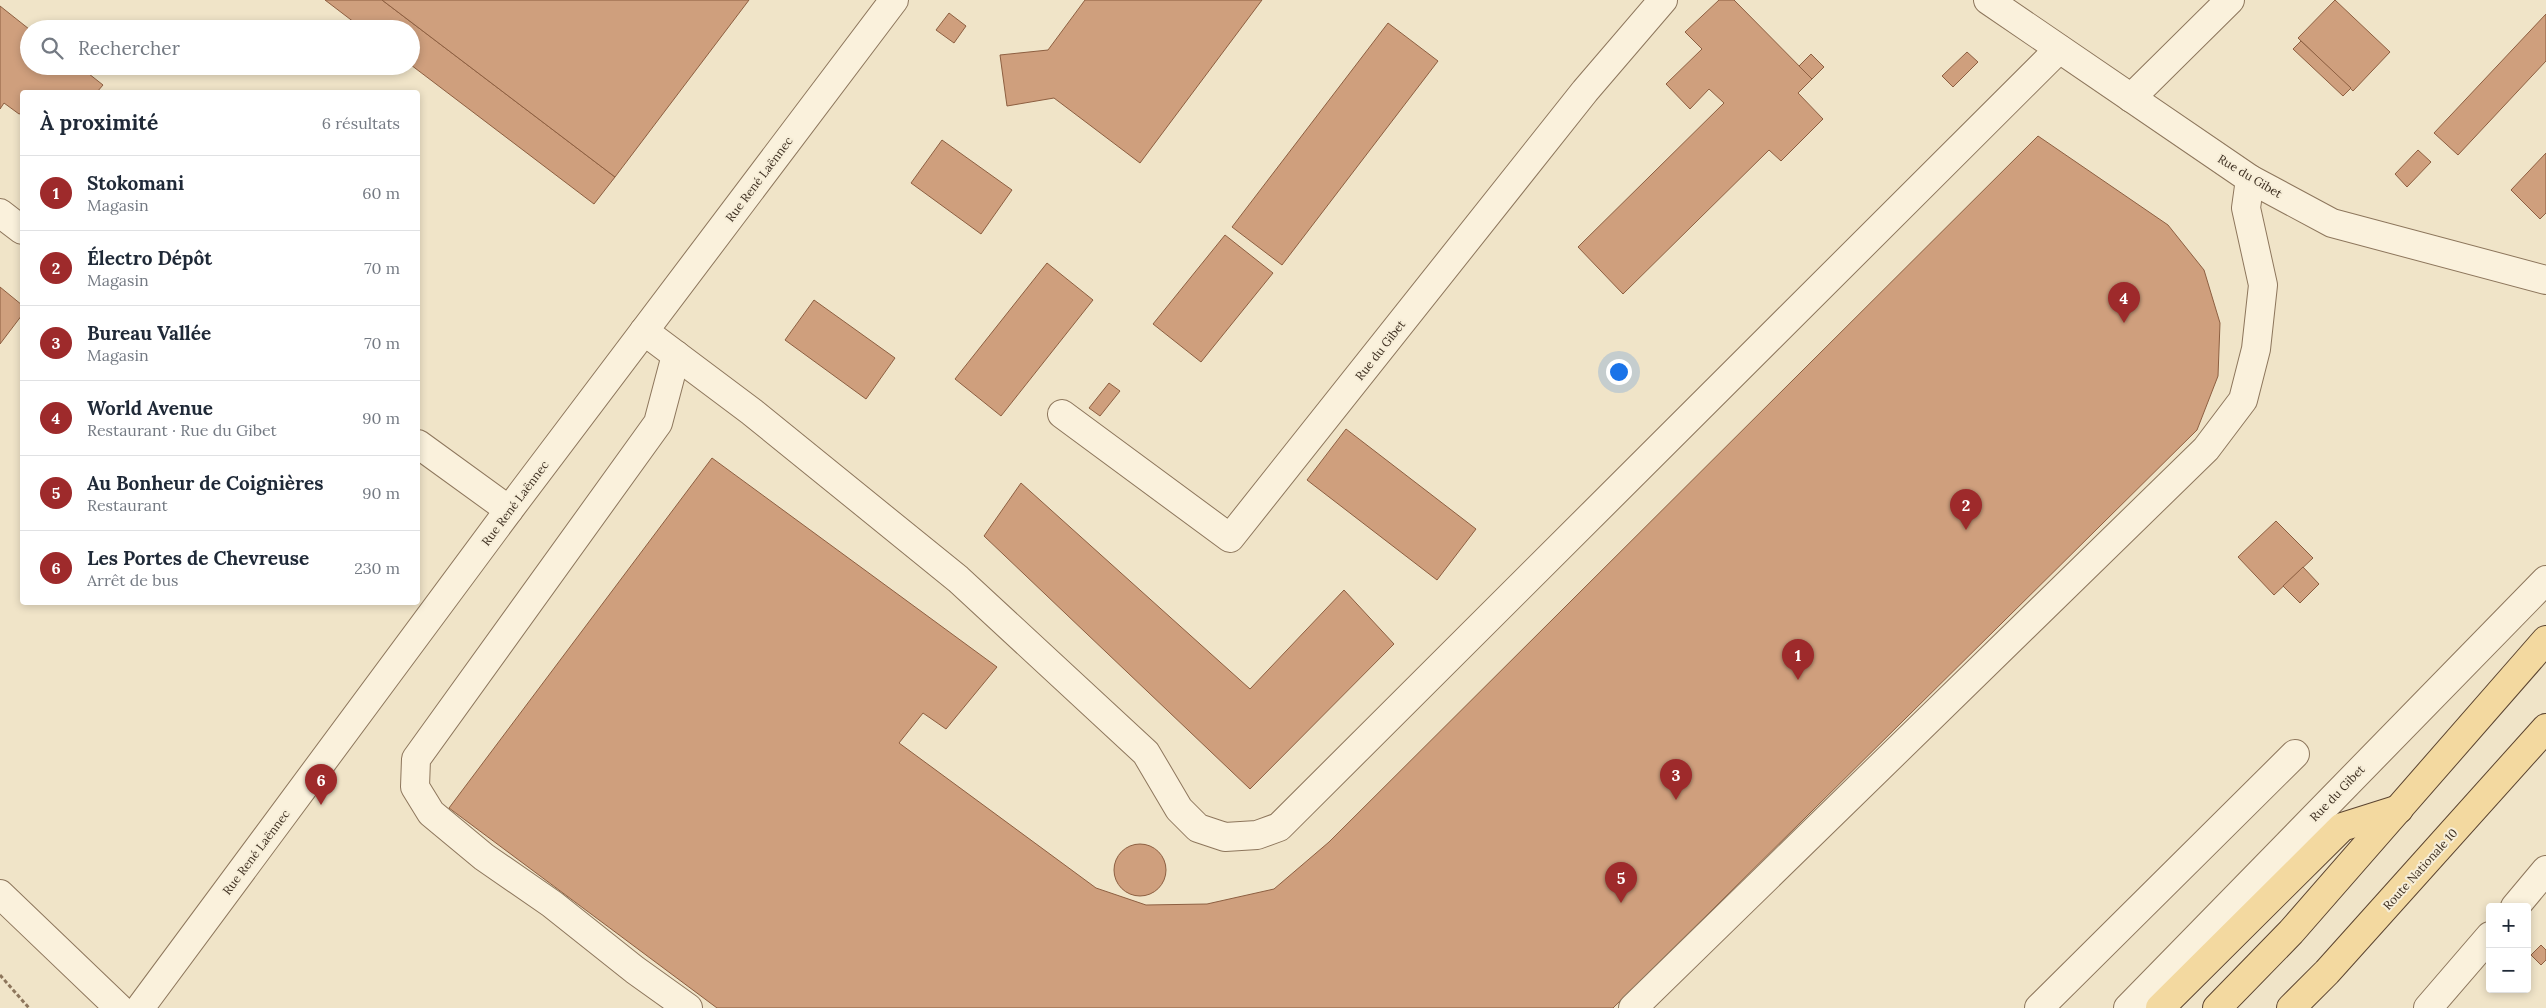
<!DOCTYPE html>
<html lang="fr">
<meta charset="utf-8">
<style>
:root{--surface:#fff;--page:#f6f6f7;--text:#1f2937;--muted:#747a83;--line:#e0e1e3;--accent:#9e2a2b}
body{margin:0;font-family:Lora,serif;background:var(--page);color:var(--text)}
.controls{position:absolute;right:15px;bottom:15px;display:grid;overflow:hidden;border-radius:5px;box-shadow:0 2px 8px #0003}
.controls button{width:45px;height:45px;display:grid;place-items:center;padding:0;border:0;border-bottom:1px solid var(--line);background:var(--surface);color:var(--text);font:25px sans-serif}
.you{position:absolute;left:1618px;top:371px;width:18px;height:18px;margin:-12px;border:4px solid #fff;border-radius:50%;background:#1a73e8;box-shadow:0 0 0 8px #1a73e833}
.badge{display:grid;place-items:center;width:32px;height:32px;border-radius:50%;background:var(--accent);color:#fff;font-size:16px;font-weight:700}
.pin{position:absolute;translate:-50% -41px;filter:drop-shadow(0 1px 2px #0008)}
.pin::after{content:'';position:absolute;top:26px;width:18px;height:15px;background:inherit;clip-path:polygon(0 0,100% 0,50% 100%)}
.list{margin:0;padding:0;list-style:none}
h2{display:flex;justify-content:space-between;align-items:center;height:65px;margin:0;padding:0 20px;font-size:21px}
h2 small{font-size:16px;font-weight:400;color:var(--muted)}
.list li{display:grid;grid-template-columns:32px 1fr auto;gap:15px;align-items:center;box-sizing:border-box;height:75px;padding:0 20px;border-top:1px solid var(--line)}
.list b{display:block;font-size:19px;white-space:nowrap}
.list p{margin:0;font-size:16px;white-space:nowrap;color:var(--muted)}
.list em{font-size:16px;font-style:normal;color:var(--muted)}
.icon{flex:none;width:28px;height:28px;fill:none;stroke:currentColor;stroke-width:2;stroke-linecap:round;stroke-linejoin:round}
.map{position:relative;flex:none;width:2546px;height:1008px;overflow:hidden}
.search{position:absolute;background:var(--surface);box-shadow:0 2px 8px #0003;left:20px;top:20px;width:400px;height:55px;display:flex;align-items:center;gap:12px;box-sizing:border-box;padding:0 18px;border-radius:28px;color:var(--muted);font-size:19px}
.panel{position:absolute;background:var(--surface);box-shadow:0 2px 8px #0003;left:20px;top:90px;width:400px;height:515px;border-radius:5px}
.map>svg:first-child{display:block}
.building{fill:#cf9f7d;stroke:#8d5f41}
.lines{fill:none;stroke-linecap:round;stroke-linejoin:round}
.minor-casing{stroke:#8d765c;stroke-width:30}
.major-casing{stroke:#5b4430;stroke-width:30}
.path{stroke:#8d765c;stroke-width:3;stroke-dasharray:4 2.5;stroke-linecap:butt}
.minor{stroke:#faf1dc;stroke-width:28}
.major{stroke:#f3d9a0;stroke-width:28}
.labels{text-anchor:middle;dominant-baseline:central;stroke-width:4;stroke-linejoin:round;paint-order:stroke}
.street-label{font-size:12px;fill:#3d2e20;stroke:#f7eed8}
</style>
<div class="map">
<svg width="2546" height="1008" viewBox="0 0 2546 1008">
<rect width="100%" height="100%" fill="#f0e4c8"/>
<g class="building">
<polygon points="325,0 382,0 615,177 594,204 411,65 411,29 363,29"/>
<polygon points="382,0 749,0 615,177"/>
<polygon points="1085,0 1262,0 1140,163 1054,98 1007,106 1000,55 1048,50"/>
<polygon points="1719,0 1734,0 1812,79 1798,93 1823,119 1781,161 1769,150 1623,294 1578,247 1724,103 1709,89 1690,109 1666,84 1702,49 1685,32"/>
<polygon points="2335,0 2390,52 2353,91 2298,38"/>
<polygon points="0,6 29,29 29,66 79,66 103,85 97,92 22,92 22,113 19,114 4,103 0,109"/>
<polygon points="949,13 966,26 954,43 936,30"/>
<polygon points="2546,14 2546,61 2458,155 2434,133"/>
<polygon points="1388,23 1438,61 1282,265 1232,227"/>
<polygon points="2301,41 2351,88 2343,96 2293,49"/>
<polygon points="1967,52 1978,62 1953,87 1942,76"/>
<polygon points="1811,54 1824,67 1812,79 1799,66"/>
<polygon points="2038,136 2168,225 2204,270 2220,323 2218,376 2197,430 1613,1008 717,1008 449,808 712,458 997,667 946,729 923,713 899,743 1096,888 1146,905 1207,904 1274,889 1329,842"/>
<polygon points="942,140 1012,190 981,234 911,183"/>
<polygon points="2418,150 2431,162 2407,187 2395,174"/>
<polygon points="2546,153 2546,213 2540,219 2511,190"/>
<polygon points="1225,235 1273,273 1201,362 1153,324"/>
<polygon points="1047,263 1093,300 1001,416 955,379"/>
<polygon points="0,287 22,305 22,315 0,344"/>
<polygon points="814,300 895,358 866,399 785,340"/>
<polygon points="1109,383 1120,391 1100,416 1089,408"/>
<polygon points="1346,429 1476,529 1437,580 1307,480"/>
<polygon points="1021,483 1250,689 1344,590 1394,644 1250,789 984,536"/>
<polygon points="2276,521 2313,558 2274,595 2238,557"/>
<polygon points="2303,567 2319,584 2300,603 2283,586"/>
<circle cx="1140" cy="870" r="26"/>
<polygon points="2541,945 2546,950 2546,960 2541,965 2531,955"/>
</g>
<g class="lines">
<defs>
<g id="minor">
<polyline points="1988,0 2250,179 2332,223 2546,280"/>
<polyline points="2131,98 2230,0"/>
<polyline points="0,213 22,230"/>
<polyline points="644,331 752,412 958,579 1146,753 1179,809 1198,828 1225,837 1257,835 1279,827 2059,49"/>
<polyline points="676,355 658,423 416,759 415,787 431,813 484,857 552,904 635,970 688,1008"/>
<polyline points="1062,414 1230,538 1585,91 1663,0"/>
<polyline points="418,444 509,510"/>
<polyline points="0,894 119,1008"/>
<polyline points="2515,907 2546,870"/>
<polyline points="140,1008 509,510 894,0"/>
<polyline points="1633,1008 2206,449 2243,400 2256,349 2263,285 2246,208 2250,179"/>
<polyline points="2039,1008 2295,754"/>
<polyline points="2128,1008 2546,580"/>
<polyline points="2428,1008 2490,936"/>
</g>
<g id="major">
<polyline points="2160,1008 2342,827 2399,809"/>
<polyline points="2217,1008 2291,932 2546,640"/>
<polyline points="2291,1008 2327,972 2546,728"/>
</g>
</defs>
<use href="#minor" class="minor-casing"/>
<use href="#major" class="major-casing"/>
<polyline class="path" points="0,975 29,1008"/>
<use href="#minor" class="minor"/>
<use href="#major" class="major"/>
</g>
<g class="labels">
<g class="street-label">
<text transform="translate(2250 176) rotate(31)">Rue du Gibet</text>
<text transform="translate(759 179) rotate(-53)">Rue René Laënnec</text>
<text transform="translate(1380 350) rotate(-52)">Rue du Gibet</text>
<text transform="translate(515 503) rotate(-53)">Rue René Laënnec</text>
<text transform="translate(2337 793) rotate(-46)">Rue du Gibet</text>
<text transform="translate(256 852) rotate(-53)">Rue René Laënnec</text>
<text transform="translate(2420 869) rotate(-48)">Route Nationale 10</text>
</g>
</g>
</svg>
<div class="controls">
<button>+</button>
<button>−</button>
</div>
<div class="you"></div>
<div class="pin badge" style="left:1798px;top:680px">1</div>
<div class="pin badge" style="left:1966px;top:530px">2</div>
<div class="pin badge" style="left:1676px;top:800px">3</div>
<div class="pin badge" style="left:2124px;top:323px">4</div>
<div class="pin badge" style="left:1621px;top:903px">5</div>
<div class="pin badge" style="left:321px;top:805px">6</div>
<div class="search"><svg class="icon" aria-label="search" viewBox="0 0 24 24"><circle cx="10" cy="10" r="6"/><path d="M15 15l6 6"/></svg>Rechercher</div>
<section class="panel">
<h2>À proximité<small>6 résultats</small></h2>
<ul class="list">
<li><span class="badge">1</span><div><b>Stokomani</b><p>Magasin</p></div><em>60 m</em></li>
<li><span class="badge">2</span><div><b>Électro Dépôt</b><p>Magasin</p></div><em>70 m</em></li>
<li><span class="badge">3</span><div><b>Bureau Vallée</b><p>Magasin</p></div><em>70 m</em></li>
<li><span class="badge">4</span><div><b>World Avenue</b><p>Restaurant · Rue du Gibet</p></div><em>90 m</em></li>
<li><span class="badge">5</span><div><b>Au Bonheur de Coignières</b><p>Restaurant</p></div><em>90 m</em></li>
<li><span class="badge">6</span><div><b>Les Portes de Chevreuse</b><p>Arrêt de bus</p></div><em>230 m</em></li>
</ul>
</section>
</div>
